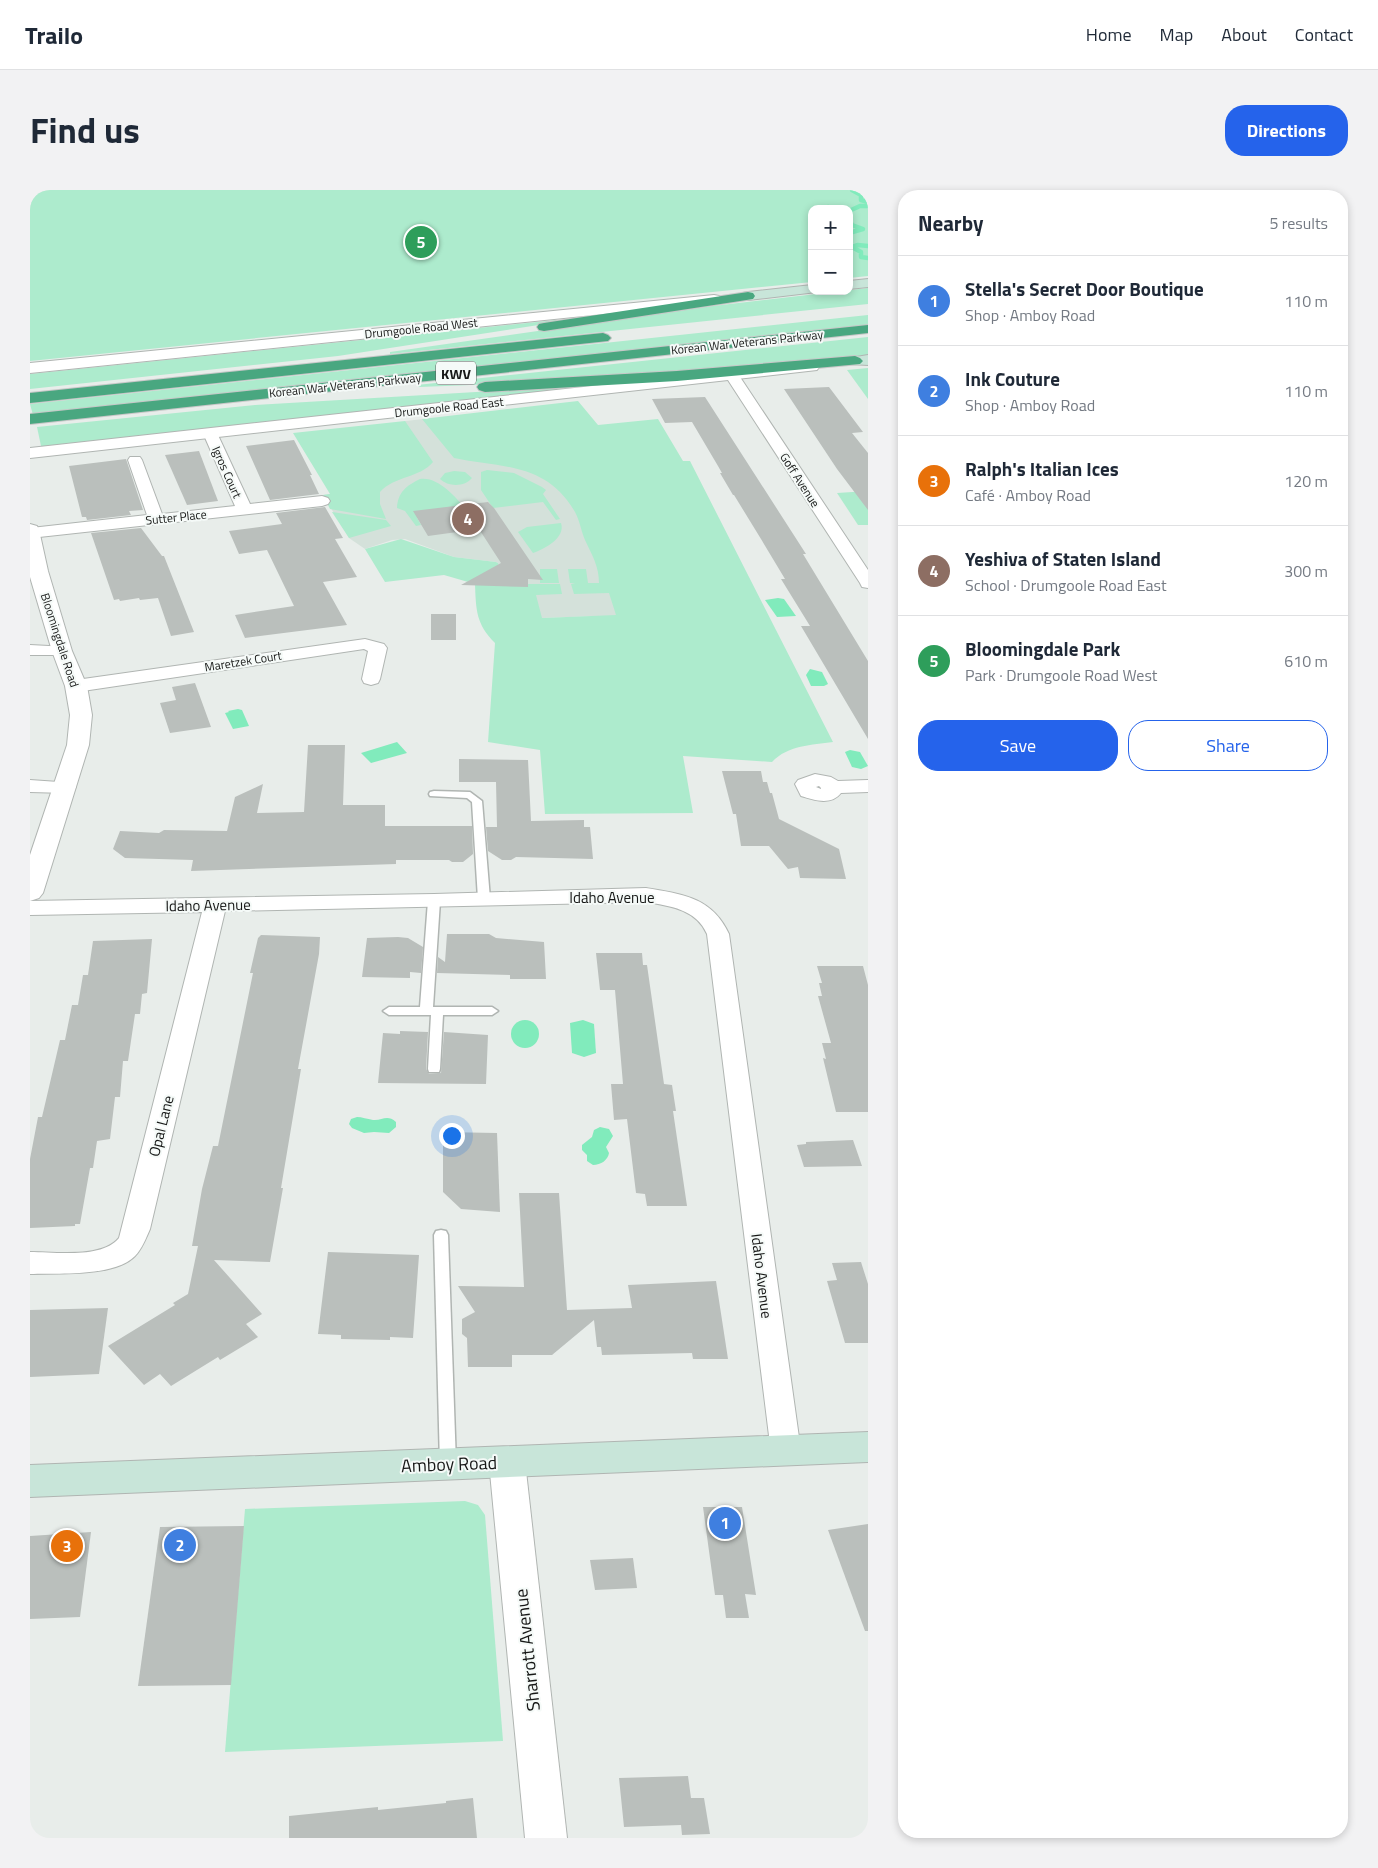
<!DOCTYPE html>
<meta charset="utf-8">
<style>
:root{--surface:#fff;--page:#f2f2f3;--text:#1f2937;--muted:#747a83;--line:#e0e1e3;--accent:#2563eb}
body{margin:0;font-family:"Titillium Web",sans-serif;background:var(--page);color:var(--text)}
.controls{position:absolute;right:15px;top:15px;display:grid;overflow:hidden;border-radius:10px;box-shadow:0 2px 8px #0003}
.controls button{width:45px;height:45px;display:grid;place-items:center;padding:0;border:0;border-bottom:1px solid var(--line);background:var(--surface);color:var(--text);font:25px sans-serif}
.you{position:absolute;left:421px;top:945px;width:18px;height:18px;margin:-12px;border:4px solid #fff;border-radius:50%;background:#1a73e8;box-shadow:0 0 0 8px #1a73e833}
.badge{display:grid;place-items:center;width:32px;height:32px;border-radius:50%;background:var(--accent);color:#fff;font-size:16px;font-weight:700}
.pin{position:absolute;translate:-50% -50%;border:2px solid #fff;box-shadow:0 1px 5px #0006}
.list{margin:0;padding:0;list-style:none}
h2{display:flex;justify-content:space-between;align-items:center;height:65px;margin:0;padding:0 20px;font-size:21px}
h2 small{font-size:16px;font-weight:400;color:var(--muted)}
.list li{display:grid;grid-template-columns:32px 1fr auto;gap:15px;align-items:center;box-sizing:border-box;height:90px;padding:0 20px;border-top:1px solid var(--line)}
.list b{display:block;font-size:19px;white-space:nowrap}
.list p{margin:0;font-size:16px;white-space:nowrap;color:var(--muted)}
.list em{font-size:16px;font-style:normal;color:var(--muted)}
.actions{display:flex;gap:10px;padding:15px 20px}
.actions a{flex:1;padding:11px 0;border:1px solid var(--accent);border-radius:20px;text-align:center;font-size:18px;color:var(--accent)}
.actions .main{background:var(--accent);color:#fff}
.map{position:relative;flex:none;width:838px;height:1648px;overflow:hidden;border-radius:20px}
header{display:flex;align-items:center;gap:30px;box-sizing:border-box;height:70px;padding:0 25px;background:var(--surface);border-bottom:1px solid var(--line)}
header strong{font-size:24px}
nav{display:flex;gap:28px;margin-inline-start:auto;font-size:18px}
.intro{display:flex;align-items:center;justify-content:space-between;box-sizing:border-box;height:120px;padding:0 30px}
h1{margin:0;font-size:35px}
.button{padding:12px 22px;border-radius:20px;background:var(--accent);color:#fff;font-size:18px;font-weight:700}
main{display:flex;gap:30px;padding:0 30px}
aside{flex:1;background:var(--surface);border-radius:20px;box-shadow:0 2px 8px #0003}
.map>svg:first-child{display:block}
.built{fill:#d4e1da}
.green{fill:#adebcd}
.water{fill:#81ebbc}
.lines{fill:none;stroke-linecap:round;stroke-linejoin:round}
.stream{stroke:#81ebbc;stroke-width:4.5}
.building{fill:#babfbc}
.service-casing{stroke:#b0b5b2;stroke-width:3}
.minor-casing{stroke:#b0b5b2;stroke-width:2}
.tertiary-casing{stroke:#b0b5b2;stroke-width:2}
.secondary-casing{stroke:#b0b5b2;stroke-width:2}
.motorway-casing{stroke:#c7c7c7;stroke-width:2}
.service{fill:#fff;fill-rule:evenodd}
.minor{fill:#fff;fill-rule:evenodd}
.tertiary{fill:#fff;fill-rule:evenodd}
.secondary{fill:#c8e5d9;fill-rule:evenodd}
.motorway{fill:#49a780;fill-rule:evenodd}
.labels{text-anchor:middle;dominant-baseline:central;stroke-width:4;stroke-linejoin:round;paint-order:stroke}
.far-street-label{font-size:12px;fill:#161716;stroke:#f5faf8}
.shield{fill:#f5faf8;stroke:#595b5a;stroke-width:1}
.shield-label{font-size:14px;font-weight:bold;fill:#161716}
.street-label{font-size:15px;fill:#161716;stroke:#f5faf8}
.near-street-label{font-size:18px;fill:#161716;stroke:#f5faf8}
</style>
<header>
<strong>Trailo</strong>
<nav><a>Home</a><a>Map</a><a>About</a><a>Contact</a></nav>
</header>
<div class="intro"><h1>Find us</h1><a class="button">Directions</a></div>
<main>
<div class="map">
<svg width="838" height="1648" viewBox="0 0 838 1648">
<rect width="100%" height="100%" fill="#e8edea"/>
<polygon class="built" points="403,228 513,278 602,392 614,392 615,396 587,428 567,426 511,428 508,415 468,396 468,373 466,372 424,367 375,349 362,350 335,359 319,348 293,305 334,299 375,231"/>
<g class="green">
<polygon points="0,0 838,0 838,86 819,88 819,19 782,19 782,92 0,171"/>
<polygon points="838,98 838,114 360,164 360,162 683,116"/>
<polygon points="838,125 838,136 3,225 0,214"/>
<polygon points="526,130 528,132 308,166 0,199 0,184"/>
<path d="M838 147V165C688 182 539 191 389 197L387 195Z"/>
<polygon points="838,178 838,209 817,180"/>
<polygon points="532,197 534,200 17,257 11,256 7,237 225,215"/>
<path d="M548 211 568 235 628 229 653 271H660L803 552C782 555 758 555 742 572L653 566 663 623 515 624 510 560 458 552 465 453C446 434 446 420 445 394L414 385 355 392 335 359 371 349 424 367 466 372 468 373 469 378 498 397V394H530L532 404 506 405 512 428 586 425 579 403 544 404 541 394 545 393H540L538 379H556L558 393H569C569 376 562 365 555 350 551 341 550 331 545 322 516 272 472 278 424 268L392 229Z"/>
<path d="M375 231 403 272C390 288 364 286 350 302V314L356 329 300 319 293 305 300 304 263 243Z"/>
<polygon points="457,280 484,283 512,297 516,300 513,304 530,329 526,330 513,312 463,318 451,300 451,282"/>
<path d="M424 281 435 282 442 288C435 297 418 297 410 289L415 283Z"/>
<path d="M390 289C408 286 427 308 437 321L387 328 391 335 386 336 375 321 367 318C368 302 376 296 390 289Z"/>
<polygon points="838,301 838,335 828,335 807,303"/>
<polygon points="302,322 356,330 361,336 319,348"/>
<path d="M531 333C536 348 514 359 503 363L488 342 497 337Z"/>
<polygon points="510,379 527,379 529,393 510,393"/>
<polygon points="435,1311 448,1315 455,1325 473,1551 195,1562 215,1319"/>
</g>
<g class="water">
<polygon points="748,408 754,409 766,426 747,427 735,410"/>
<polygon points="780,479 792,482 798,494 794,496 781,496 776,485"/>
<polygon points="208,519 212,520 219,536 203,539 195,523 199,522 198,521"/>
<polygon points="367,552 377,563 341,573 331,563"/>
<polygon points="820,560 830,562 838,576 831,579 822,577 815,562"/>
<polygon points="553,830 564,834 566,863 554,867 542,863 540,833"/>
<circle cx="495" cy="844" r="14"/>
<path d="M327 927C332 927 337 929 343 930 352 931 357 924 366 932V937L359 943 344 942 334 943 322 938 319 934 321 929Z"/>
<path d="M570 937 579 939 583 946 576 957 579 963C578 970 571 975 563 975L557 971V965L552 960V955L562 947 564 940Z"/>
</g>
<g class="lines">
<g class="stream">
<polyline points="822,0 831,5 831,10 838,12"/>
<polyline points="794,19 798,17 805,19"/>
<polyline points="819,21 830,16 838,16"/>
<polyline points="819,29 822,35 833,39 819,43"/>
<polyline points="838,56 828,55 822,57 831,62 831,67 838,68"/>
</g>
</g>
<g class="building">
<polygon points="799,197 833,242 822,243 838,263 838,320 807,279 754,199"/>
<polygon points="675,207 776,364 773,364 838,471 838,549 771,436 780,436 751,389 755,389 731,349 704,305 703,305 690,283 692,283 688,276 662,232 635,233 622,209"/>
<polygon points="264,250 282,285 280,285 289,304 240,310 216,256"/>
<polygon points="169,261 188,311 157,315 135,265"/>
<polygon points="96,269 113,320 99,321 101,325 57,330 56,327 52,327 39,276"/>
<polygon points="458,312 464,318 513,390 498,389 498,397 431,395 471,373 449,339 398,346 383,321"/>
<polygon points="295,317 313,348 305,349 327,387 293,392 317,435 215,448 205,425 264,416 237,360 209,364 199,341 252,334 246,323"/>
<polygon points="111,338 132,366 134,366 164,442 141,446 128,408 110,410 109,408 90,411 89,409 84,410 61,343"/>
<rect x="401" y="424" width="25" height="26"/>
<polygon points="165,493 181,537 140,543 130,513 146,510 142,497"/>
<polygon points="278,555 315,555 313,615 355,615 355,636 442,636 443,664 433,672 422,672 419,670 366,670 366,674 161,681 163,670 95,668 83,659 90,641 129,643 134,640 197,641 205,607 233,594 227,623 274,622"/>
<polygon points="429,569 498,570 501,631 554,630 554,637 560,637 563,669 486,667 481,670 472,670 458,661 456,637 467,637 466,592 429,592"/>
<polygon points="692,581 731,581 733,592 737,592 740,603 742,603 749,629 809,659 816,689 770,688 768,677 758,679 739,656 711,656 706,624 703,624"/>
<polygon points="417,744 459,744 466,748 514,752 516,789 480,789 480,785 407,783 408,767 415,772"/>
<polygon points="231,745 290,747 289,764 268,879 271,879 251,998 253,998 240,1072 184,1070 232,1124 216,1134 228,1147 190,1170 188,1167 141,1196 130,1184 114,1195 78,1156 145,1115 143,1113 158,1104 168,1056 162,1056 172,999 183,956 188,956 223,783 220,783 228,748"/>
<polygon points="368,747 378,748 393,757 391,783 380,782 380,788 332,787 337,748"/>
<polygon points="122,749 117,803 112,804 110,824 105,824 98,871 93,871 90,907 85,907 80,949 67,951 63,978 60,978 50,1034 45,1034 45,1036 0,1038 0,969 8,927 12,927 30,850 35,850 42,815 48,815 53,785 58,785 63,751"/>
<polygon points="566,763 612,763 613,775 617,775 634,894 642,895 646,921 643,921 657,1016 617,1016 615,1004 606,1003 597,929 584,930 581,894 593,894 585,800 570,800"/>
<polygon points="787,776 833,776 838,795 838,922 806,922 793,868 796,869 792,853 801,853 788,806 792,806 789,793 792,793"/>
<polygon points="370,841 398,842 396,879 399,884 411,883 414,842 458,845 456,894 348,893 353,843 370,844"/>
<polygon points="413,942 467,943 470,1022 431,1019 413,1002"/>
<polygon points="823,950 832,976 774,977 767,955 776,954 776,952"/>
<polygon points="489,1003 529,1003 537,1120 602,1118 598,1095 686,1091 698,1169 663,1169 662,1163 572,1165 571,1157 567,1157 564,1130 522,1165 482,1165 482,1177 438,1177 437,1148 432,1144 432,1129 445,1122 428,1096 494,1097"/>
<polygon points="298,1062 389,1065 383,1148 360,1147 360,1150 311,1149 311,1145 288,1144"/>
<polygon points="831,1072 838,1094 838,1153 815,1153 797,1091 807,1090 802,1073"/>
<polygon points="78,1118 69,1184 0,1187 0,1120"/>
<polygon points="673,1317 712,1317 726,1405 715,1404 719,1428 696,1428 693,1405 685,1405"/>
<polygon points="838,1334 838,1441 835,1441 798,1340"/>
<polygon points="214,1336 201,1495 108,1496 130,1337"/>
<polygon points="61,1342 50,1427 0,1429 0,1346"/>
<polygon points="603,1368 607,1398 565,1400 560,1370"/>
<polygon points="658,1586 661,1608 674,1608 680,1644 652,1645 651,1635 594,1637 589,1588"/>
<polygon points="443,1608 447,1648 259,1648 259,1626 348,1617 348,1620 416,1613 416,1611"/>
</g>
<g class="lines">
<defs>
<g id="service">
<polygon points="404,601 440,602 452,611 460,709 458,711 454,712 448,709 442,612 437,608 400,606 399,604 400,602"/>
<polygon points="404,707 410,711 403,817 462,817 468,821 462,825 413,825 410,879 409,882 399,882 398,879 401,825 359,825 353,821 359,817 390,817 398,711"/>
<polygon points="411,1040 416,1041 418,1045 426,1274 424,1279 418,1281 412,1279 410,1274 404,1045 406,1041"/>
</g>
<g id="minor">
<polygon points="703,183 710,187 838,380 838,398 832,397 830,393 696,187"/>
<polygon points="180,239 185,240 187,243 220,314 292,306 298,308 300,311 298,314 292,316 0,348 1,338 117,325 98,270 100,267 110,267 112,270 132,324 205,316 173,243 175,240"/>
<polygon points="335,449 354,454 357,458 350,489 348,493 341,495 334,493 332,489 338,461 334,459 46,502 39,500 37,496 39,492 46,490"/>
<polygon points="0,455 38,457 41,461 38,465 0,465"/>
<path d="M785 584 801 587 808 591 838 590V602L811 603C801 616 784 610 771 606L765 594 768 590ZM789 596 791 598V599L786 597Z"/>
<polygon points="0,590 43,593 46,597 43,601 36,603 0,602"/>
<path d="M616 698C652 704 682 707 699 744L771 1262 767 1271 756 1275 745 1271 741 1262 677 744C666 719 640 716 616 712L195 721 120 1039C116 1048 112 1059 105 1066 85 1087 28 1083 0 1084V1062C25 1062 72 1069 89 1048L172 722 0 725V711L404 704Z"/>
</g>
<g id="tertiary">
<polygon points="684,105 689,106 691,109 689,112 0,183 0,173"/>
<polygon points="781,172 787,174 789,177 787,180 0,268 0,258"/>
<polygon points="0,334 7,336 9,340 18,381 42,461 57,496 62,525 59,555 13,703 9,708 0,711 0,665 37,555 40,525 35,496 22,461 0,387"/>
<polygon points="477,1257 490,1261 495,1272 537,1648 495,1648 459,1272 464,1261"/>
</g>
<g id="secondary">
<polygon points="838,89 838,97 819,99 819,91"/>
<polygon points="782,95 782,101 787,102 718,110 713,109 711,106 713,103 718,102"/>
<polygon points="838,165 838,175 820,174 817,171 820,168"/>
<polygon points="838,1242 838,1272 0,1307 0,1275"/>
</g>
<g id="motorway">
<polygon points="718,102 723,103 725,106 723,109 514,141 509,140 507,137 509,134 514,133"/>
<polygon points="838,135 838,143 0,234 0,224"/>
<polygon points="573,143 578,145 581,148 578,151 0,213 0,203"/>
<polygon points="825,166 830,168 833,171 830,174 647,191 455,202 449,200 447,197 449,194 455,192 647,181"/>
</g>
</defs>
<use href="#service" class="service-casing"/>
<use href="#minor" class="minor-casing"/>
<use href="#tertiary" class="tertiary-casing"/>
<use href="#secondary" class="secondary-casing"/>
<use href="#motorway" class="motorway-casing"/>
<use href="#service" class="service"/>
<use href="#minor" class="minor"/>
<use href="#tertiary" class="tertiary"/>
<use href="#secondary" class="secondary"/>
<use href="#motorway" class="motorway"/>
</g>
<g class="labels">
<g class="far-street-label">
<text transform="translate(391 138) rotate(-6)">Drumgoole Road West</text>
<text transform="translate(717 152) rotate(-6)">Korean War Veterans Parkway</text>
<text transform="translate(315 195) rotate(-6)">Korean War Veterans Parkway</text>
<text transform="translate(419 217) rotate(-6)">Drumgoole Road East</text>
<text transform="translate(197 282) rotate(66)">Igros Court</text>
<text transform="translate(770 290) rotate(57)">Goff Avenue</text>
<text transform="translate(146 327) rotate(-6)">Sutter Place</text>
<text transform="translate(30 450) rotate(72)">Bloomingdale Road</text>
<text transform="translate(213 471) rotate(-9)">Maretzek Court</text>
</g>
<rect class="shield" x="406" y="171.5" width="40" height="23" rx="4"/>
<g class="shield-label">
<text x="426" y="183">KWV</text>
</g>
<g class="street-label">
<text x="582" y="707">Idaho Avenue</text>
<text transform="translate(178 715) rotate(-1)">Idaho Avenue</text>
<text transform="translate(131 936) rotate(-76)">Opal Lane</text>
<text transform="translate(732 1086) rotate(83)">Idaho Avenue</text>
</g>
<g class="near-street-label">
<text transform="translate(419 1274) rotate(-2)">Amboy Road</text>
<text transform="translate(497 1460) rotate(-96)">Sharrott Avenue</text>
</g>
</g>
</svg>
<div class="controls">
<button>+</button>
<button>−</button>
</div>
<div class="you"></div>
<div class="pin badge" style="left:695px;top:1333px;background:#3f7fe0">1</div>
<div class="pin badge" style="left:150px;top:1355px;background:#3f7fe0">2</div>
<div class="pin badge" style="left:37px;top:1356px;background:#e8710a">3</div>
<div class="pin badge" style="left:438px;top:329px;background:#8d6e63">4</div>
<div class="pin badge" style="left:391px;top:52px;background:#2e9e5b">5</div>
</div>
<aside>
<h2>Nearby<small>5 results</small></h2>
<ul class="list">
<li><span class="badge" style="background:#3f7fe0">1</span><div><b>Stella's Secret Door Boutique</b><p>Shop · Amboy Road</p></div><em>110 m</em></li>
<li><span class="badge" style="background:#3f7fe0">2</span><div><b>Ink Couture</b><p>Shop · Amboy Road</p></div><em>110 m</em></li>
<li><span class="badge" style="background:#e8710a">3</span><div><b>Ralph's Italian Ices</b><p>Café · Amboy Road</p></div><em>120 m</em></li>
<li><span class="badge" style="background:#8d6e63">4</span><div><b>Yeshiva of Staten Island</b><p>School · Drumgoole Road East</p></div><em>300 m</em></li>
<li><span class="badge" style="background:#2e9e5b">5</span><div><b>Bloomingdale Park</b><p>Park · Drumgoole Road West</p></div><em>610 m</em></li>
</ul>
<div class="actions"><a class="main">Save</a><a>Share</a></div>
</aside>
</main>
